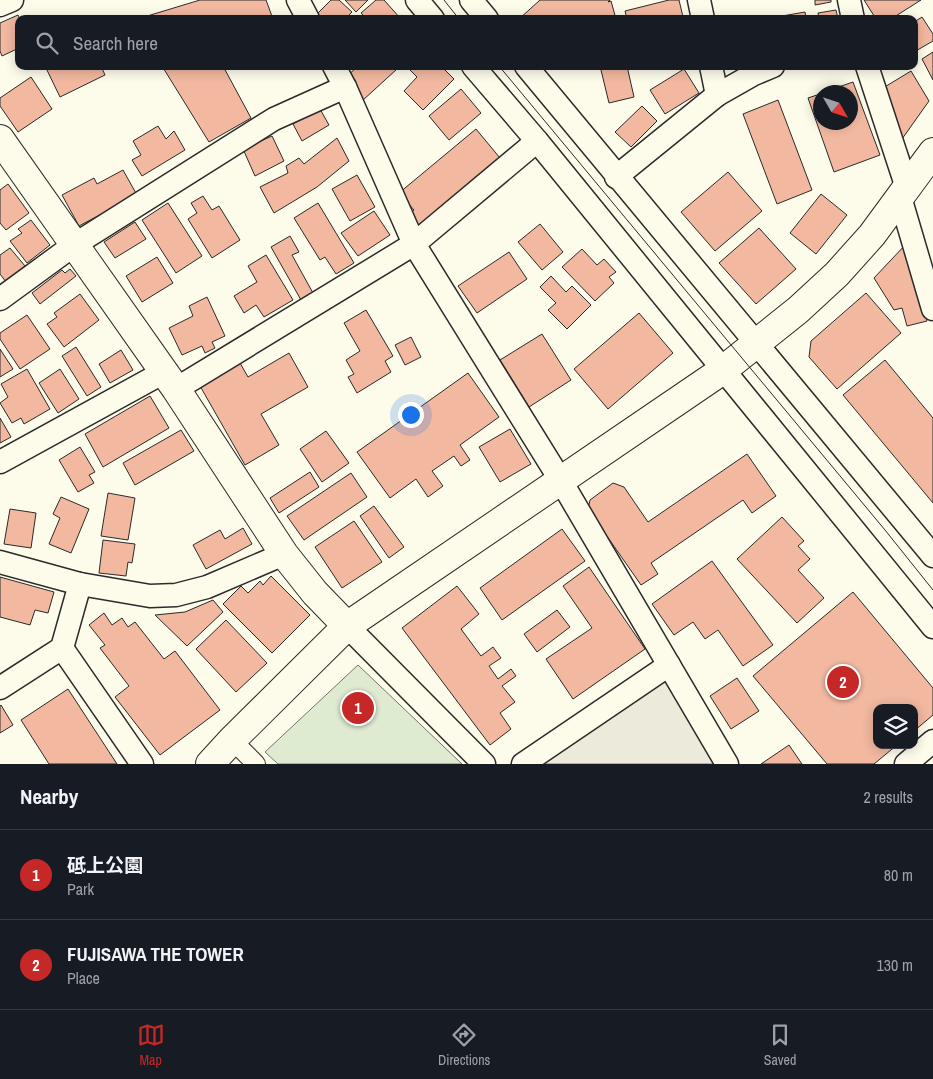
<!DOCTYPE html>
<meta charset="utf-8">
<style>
:root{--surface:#171b24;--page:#20242c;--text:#f1f3f6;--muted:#9ea1a6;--line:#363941;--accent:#c62828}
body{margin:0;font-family:"Archivo Narrow","Noto Sans JP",sans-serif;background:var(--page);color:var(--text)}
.controls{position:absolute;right:15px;bottom:15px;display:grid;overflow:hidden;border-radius:10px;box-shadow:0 2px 12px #0003}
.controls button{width:45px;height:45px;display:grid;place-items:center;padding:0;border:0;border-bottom:1px solid var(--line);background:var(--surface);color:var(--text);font:25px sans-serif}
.compass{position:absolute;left:813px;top:85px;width:45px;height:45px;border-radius:50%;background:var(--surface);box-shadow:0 2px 12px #0003;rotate:129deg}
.you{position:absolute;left:410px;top:414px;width:18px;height:18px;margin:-12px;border:4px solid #fff;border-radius:50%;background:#1a73e8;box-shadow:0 0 0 8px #1a73e833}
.badge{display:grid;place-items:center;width:32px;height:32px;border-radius:50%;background:var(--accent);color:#fff;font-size:16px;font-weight:700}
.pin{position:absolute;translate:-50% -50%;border:2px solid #fff;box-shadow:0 1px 5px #0006}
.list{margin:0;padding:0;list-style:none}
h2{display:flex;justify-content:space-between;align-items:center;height:65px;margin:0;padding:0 20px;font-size:21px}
h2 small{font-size:16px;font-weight:400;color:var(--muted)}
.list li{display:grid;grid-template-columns:32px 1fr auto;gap:15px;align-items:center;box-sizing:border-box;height:90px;padding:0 20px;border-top:1px solid var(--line)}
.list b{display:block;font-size:19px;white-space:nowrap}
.list p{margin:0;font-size:16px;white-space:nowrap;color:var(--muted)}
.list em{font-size:16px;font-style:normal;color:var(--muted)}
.icon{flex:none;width:28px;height:28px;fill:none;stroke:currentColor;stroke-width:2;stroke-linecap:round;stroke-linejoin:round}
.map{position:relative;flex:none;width:933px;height:764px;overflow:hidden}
.search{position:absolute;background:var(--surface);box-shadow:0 2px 12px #0003;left:15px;right:15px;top:15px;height:55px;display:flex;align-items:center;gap:12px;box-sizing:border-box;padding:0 18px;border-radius:10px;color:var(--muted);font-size:19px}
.sheet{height:245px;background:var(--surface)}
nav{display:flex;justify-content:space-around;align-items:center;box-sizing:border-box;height:70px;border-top:1px solid var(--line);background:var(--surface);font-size:14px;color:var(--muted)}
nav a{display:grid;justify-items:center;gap:2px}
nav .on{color:var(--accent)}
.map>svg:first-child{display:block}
.green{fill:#deebd1;stroke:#74746e}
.parking{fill:#eceadb;stroke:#74746e}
.building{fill:#f2b8a0;stroke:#2b2b2b}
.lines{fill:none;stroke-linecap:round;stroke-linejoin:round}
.pedestrian-casing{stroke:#2b2b2b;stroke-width:20}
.minor-casing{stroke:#2b2b2b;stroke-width:25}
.tertiary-casing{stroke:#2b2b2b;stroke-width:30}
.pedestrian{stroke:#fdfbea;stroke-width:18}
.minor{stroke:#fdfbea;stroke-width:22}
.tertiary{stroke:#fdfbea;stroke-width:28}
.tram{stroke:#2b2b2b;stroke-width:1}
</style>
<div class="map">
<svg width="933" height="764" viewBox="0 0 933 764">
<rect width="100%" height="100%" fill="#fdfbea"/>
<polygon class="green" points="358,665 462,764 278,764 265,752"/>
<polygon class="parking" points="668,674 719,764 535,764"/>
<g class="building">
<polygon points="200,0 266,0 273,19 145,19 144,17"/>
<polygon points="331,0 339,0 352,12 345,19 319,19 315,16"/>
<polygon points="345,0 368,0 356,12"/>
<polygon points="376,0 384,0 401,19 367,19 361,13"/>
<polygon points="540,0 610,0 608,2 611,1 616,19 519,19"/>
<polygon points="669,0 679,0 683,17 678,19 627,19 625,11"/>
<polygon points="815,0 831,0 831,2 815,5"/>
<polygon points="864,0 921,0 891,19 876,19"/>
<polygon points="836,10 838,19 819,19 818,13"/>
<polygon points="805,12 806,19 783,19 782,16"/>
<polygon points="18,15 20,19 19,19 19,48 2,56 0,51 0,23"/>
<polygon points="922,17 933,34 933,41 914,52 914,22"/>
<polygon points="933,52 933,80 922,59"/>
<polygon points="45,66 101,66 105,75 60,97"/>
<polygon points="162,66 223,66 251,118 209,142"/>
<polygon points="358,66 394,66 397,69 362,101 343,80"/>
<polygon points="412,66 441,66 454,79 423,110 404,91 417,77 409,69"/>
<polygon points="600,66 627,66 634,97 609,103"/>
<polygon points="684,69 699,93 665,114 650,90"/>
<polygon points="911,71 929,101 902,139 883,88"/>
<polygon points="31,77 52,109 18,132 0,106 0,98"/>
<polygon points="853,82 880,155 834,172 808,98 820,94 820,122 850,122 850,92 824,92"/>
<polygon points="461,89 481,113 449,140 429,116"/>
<polygon points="778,100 812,190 777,204 743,114"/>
<polygon points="642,106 657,121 631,147 615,132"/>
<polygon points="320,109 329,125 302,141 293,124"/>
<polygon points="158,126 166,139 174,131 185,150 142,176 132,160 141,155 133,141"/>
<polygon points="476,129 500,158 417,227 408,215 414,210 399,193"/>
<polygon points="272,136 284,161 255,176 243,149"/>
<polygon points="337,138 349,161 317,187 274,213 260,187 288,173 286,166 299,158 304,164"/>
<polygon points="123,170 137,195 79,226 62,195 94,178 97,184"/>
<polygon points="728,172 762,211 715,251 681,212"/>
<polygon points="357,175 375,207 350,221 332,189"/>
<polygon points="8,184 29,213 6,230 0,223 0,190"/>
<polygon points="821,194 847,215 816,254 790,233"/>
<polygon points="203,196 212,210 219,206 240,240 212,258 188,219 197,213 191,203"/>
<polygon points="168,203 202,256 176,273 142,220"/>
<polygon points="318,203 354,263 336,274 325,257 320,260 294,218"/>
<polygon points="374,211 390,235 358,256 341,233"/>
<polygon points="31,220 50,245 27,263 10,241 22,233 18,229"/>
<polygon points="135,222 146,239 115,258 104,242"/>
<polygon points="540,224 563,252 542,270 518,242"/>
<polygon points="759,228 796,269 756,304 719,263"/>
<polygon points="290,236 299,252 292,255 313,293 301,300 271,247"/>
<polygon points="907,243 927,321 907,326 902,308 894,310 874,278"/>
<polygon points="10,248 25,266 6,282 0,274 0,255"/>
<polygon points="582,249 597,265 604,259 616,272 609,277 614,283 595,301 562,267"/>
<polygon points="509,252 527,279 477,313 458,286"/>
<polygon points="266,255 293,300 264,317 256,305 244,313 234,296 257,282 248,266"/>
<polygon points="157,257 173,283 142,302 126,276"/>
<polygon points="70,269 76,276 40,304 32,293 62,270 65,273"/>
<polygon points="551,276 566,292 572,286 591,305 567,329 548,310 556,303 540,287"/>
<polygon points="866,293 901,333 837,389 809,357 811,341"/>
<polygon points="80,294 99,320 64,347 47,324 57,317 54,313"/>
<polygon points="207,297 225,336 212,342 215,348 205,353 202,346 182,355 169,328 193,316 189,306"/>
<polygon points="366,310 393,356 385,361 391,372 357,393 348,377 354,374 346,360 360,351 344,323"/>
<polygon points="639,313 673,353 608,409 574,369"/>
<polygon points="27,315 50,349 20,369 0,339 0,333"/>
<polygon points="542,334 571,380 529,407 500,360"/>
<polygon points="411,337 421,357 405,365 395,345"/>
<polygon points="76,347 101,387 87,396 62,356"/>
<polygon points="0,349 13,369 0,377"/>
<polygon points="121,350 133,370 110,383 99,364"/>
<polygon points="289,353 308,387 261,414 279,445 245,465 200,386 240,363 248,377"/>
<polygon points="885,360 933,418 933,503 843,395"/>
<polygon points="27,369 50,409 24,424 21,418 12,423 0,403 8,397 1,384"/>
<polygon points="60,369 79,399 58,413 39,383"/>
<polygon points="468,373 499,417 460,445 470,460 461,466 454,456 432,471 443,486 428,497 416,479 390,498 357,452"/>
<polygon points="150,396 169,428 103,467 85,434"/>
<polygon points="0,418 11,437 0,443"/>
<polygon points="510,429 531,464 500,482 479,447"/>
<polygon points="181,430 194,451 135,485 123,463"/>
<polygon points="326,431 349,463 322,482 300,449"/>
<polygon points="80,447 95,472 89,475 94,483 78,492 59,460"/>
<polygon points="747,454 776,496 752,513 743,500 651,563 658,574 641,585 588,509 590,500 613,483 624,487 648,522"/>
<polygon points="310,472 319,487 279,513 270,498"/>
<polygon points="351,473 367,497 304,540 287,516"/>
<polygon points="108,493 135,498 128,540 101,536"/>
<polygon points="61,497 89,509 71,553 49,544 60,518 53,514"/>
<polygon points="374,506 404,547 389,558 360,516"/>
<polygon points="10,509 36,513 31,548 4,544"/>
<polygon points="782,517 804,541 798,546 810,559 798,570 824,598 797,623 737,559"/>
<polygon points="354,521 382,562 342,588 315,547"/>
<polygon points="243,528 252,544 206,569 193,545 220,530 225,539"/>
<polygon points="562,529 585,561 502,620 480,588"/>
<polygon points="103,540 135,544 132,563 128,562 126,576 99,573"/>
<polygon points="712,561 773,645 743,666 718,630 705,639 693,622 674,635 652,604"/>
<polygon points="589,567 645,649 573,699 546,659 592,628 563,586"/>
<polygon points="271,576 310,615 272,653 223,604 241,586 248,593 260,581 263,585"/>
<polygon points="0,577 54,592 48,613 35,610 30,625 0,617"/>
<polygon points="457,586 479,614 461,629 481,656 493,647 501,658 489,666 498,679 511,669 516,676 502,686 515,702 500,713 511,729 490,745 402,628"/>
<polygon points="853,592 933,688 933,715 914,731 914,708 877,708 877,745 897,745 874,764 827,764 753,676"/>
<polygon points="213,600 223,612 187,646 155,615 185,612"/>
<polygon points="557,610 570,627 537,652 524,634"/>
<polygon points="104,613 112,625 122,618 128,627 135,622 164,659 175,651 220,710 160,755 115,697 129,686 100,648 105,645 89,625"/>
<polygon points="226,620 267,663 236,692 196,649"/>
<polygon points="737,678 759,711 731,729 710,696"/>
<polygon points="68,689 117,764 49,764 21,720"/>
<polygon points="1,705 13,725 0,733 0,706"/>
<polygon points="789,745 802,764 761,764"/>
</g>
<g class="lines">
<defs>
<polyline id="pedestrian" points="232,740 256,764"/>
<g id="minor">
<polyline points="298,0 308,19"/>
<polyline points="417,0 433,19"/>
<polyline points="471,0 487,19"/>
<polyline points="699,0 703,19"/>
<polyline points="849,0 853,19"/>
<polyline points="0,5 12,0"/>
<polyline points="334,66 345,87 414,244 561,481 727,764"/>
<polyline points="473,66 537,141 933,627"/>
<polyline points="526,66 933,556"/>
<polyline points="711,66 717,95"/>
<polyline points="867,66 907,188"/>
<polyline points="616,177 717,95 754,74 773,66"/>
<polyline points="900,197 933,309"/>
<polyline points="0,299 74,245 274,119 345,87"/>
<polyline points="176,389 414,244 537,141"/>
<polyline points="0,462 164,372"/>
<polyline points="0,562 80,584 150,596 176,595 207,587 284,554"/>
<polyline points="347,626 484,764"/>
<polyline points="62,648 142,764"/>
<polyline points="0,688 62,648 80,584"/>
<polyline points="523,764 669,665"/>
<polyline points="906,764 933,741"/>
</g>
<g id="tertiary">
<polyline points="0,139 176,389 284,554 315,593 347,626"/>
<polyline points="210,764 232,740 347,626 723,370 798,310 837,274 872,235 933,152"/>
</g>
</defs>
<use href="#pedestrian" class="pedestrian-casing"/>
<use href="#minor" class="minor-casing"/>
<use href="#tertiary" class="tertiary-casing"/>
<use href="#pedestrian" class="pedestrian"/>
<use href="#minor" class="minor"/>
<use href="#tertiary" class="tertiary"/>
<g class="tram">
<polyline points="444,0 459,19"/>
<polyline points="499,66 885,530 933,590"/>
</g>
</g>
</svg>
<div class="controls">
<button><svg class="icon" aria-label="layers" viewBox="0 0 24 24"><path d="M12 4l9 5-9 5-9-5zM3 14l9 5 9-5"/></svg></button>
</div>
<svg class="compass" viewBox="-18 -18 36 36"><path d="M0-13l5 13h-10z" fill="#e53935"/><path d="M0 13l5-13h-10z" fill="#9ea1a6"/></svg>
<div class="you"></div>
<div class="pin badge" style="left:358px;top:708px">1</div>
<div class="pin badge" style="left:843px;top:682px">2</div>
<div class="search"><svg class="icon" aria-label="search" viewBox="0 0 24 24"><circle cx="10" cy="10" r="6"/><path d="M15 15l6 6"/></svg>Search here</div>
</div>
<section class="sheet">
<h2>Nearby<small>2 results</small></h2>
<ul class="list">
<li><span class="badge">1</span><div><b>砥上公園</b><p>Park</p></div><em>80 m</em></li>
<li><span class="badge">2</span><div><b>FUJISAWA THE TOWER</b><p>Place</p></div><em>130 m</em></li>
</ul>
</section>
<nav>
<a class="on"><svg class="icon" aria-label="map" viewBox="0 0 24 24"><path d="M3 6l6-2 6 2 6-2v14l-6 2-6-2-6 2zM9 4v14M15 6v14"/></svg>Map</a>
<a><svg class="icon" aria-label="directions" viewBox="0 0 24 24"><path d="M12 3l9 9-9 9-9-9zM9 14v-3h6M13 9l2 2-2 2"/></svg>Directions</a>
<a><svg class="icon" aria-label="saved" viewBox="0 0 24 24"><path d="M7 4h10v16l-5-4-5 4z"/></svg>Saved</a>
</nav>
